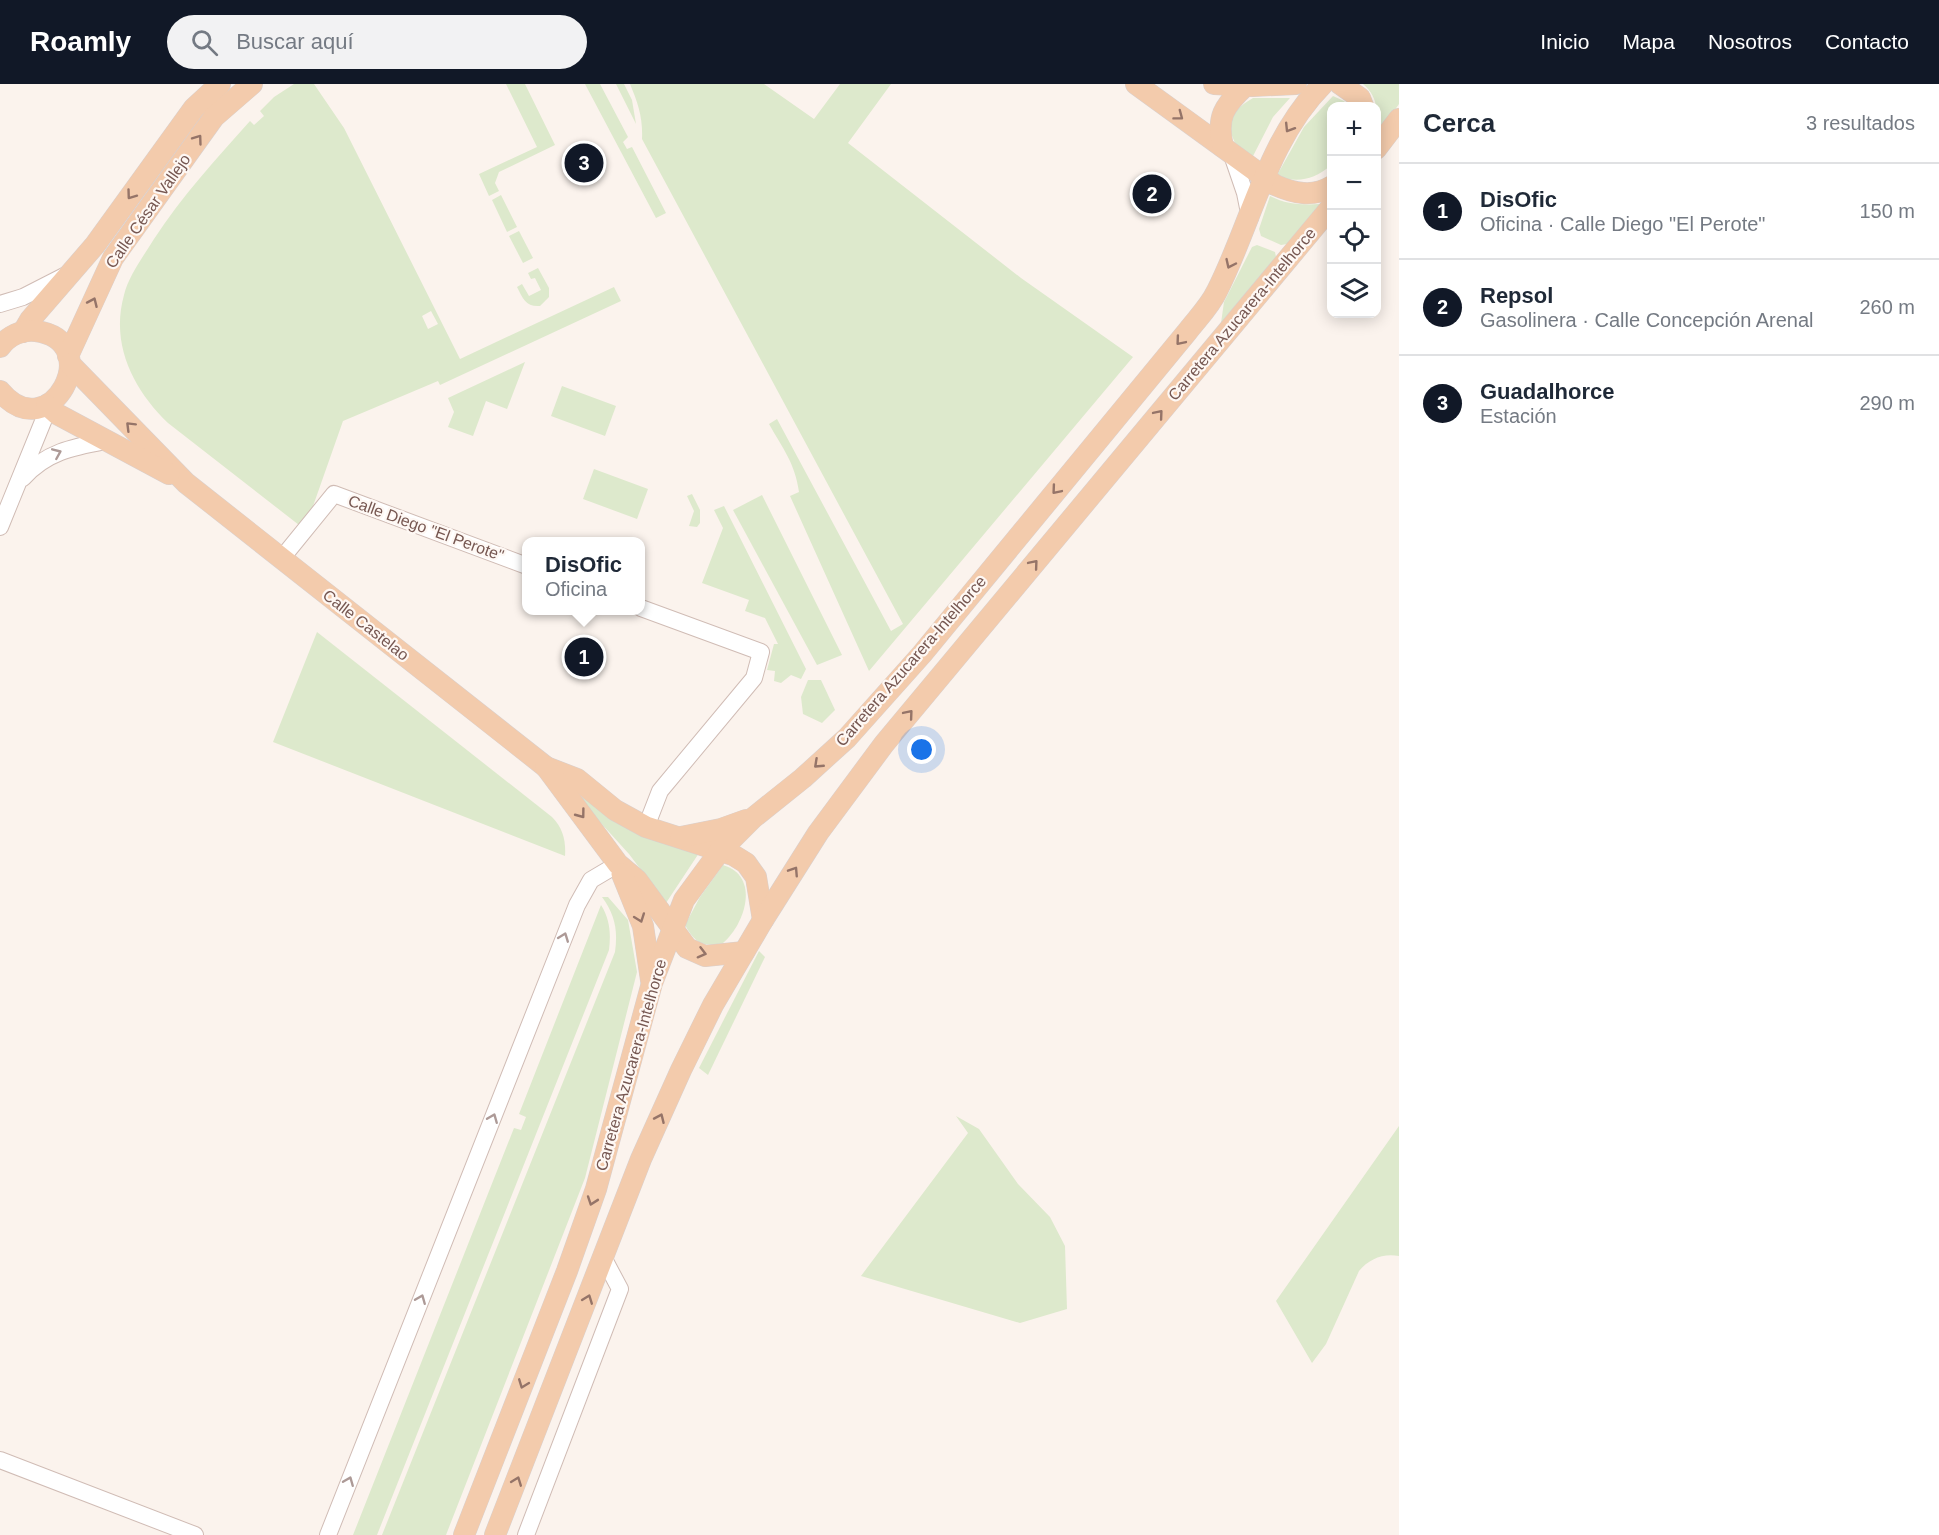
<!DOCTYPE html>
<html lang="es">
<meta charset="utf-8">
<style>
:root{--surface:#fff;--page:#f2f2f3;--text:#1f2937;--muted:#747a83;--line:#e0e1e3;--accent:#111827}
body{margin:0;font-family:Arial,sans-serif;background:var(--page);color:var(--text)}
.controls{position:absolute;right:18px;top:18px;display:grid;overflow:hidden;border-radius:12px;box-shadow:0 3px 15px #0003}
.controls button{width:54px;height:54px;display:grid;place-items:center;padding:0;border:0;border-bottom:2px solid var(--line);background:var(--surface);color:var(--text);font:30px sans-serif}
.you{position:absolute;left:922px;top:666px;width:21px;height:21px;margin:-15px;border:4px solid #fff;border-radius:50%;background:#1a73e8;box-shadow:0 0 0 9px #1a73e833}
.badge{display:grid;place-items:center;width:39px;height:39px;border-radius:50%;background:var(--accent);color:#fff;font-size:20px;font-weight:700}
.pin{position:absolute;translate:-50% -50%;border:3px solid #fff;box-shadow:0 2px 6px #0006}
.popup{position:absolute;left:522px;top:453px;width:123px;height:78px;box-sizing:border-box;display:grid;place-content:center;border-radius:12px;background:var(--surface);filter:drop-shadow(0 2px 4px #0005);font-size:20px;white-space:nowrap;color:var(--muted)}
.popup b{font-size:22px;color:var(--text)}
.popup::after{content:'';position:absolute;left:50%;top:100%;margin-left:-12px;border:12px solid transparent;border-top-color:var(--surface)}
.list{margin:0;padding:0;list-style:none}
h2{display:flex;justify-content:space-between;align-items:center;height:78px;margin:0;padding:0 24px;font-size:26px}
h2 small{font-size:20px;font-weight:400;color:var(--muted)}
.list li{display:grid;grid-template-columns:39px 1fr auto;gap:18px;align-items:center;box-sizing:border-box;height:96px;padding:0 24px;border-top:2px solid var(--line)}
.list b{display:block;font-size:22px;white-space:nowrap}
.list p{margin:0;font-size:20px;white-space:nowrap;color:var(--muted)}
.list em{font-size:20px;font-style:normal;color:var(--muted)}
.icon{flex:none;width:33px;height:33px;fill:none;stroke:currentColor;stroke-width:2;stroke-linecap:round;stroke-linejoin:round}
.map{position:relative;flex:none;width:1399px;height:1451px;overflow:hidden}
header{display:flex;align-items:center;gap:36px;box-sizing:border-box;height:84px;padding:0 30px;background:var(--accent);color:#fff}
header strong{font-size:28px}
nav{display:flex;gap:33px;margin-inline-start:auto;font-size:21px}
.search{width:420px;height:54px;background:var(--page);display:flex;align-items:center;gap:15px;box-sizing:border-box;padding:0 21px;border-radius:33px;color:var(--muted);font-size:22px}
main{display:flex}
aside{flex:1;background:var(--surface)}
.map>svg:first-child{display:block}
.green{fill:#dde9cc;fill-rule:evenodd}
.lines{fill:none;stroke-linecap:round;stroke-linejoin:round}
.minor-casing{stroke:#d0bcb5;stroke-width:18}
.major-casing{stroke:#d9d0ce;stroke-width:22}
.minor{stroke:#fff;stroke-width:16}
.major{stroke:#f3cbac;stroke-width:21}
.oneway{stroke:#957468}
.oneway2{stroke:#ad9a97}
.labels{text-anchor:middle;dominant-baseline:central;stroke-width:4.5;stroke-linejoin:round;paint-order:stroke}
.street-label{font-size:16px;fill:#765751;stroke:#fef8f4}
</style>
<header>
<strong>Roamly</strong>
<div class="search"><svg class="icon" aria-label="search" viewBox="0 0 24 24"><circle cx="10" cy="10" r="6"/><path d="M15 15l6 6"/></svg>Buscar aquí</div>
<nav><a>Inicio</a><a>Mapa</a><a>Nosotros</a><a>Contacto</a></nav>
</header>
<main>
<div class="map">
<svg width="1399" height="1451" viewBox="0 0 1399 1451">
<rect width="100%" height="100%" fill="#fbf3ed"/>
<g class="green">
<path d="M294 0H314L344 44 460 275 614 203 621 217 440 301 438 297 343 337 312 425 299 441 168 339C134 306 110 261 124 211 129 191 143 173 154 155 182 112 216 75 250 37L254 41 264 32 260 27 274 13ZM431 227 438 240 428 245 422 232Z"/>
<polygon points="506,0 525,0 555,61 499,88 495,99 499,107 489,112 479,90 537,63"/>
<polygon points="585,0 600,0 628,53 623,58 627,65 632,63 666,129 656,134"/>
<polygon points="616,0 624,0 632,16 636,40"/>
<path d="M630 0H764L814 35 840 0H891L848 59 1021 194 1133 273 869 587 790 412 799 408C795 379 783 365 769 340L777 335 891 547 903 540 642 55C643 34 638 19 630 0Z"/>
<path d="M1363 0H1399V20L1377 51C1377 32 1380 14 1363 0Z"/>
<path d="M1333 12 1344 17 1348 22H1332L1331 81C1313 97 1299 98 1276 93L1304 43Z"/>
<path d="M1253 14H1290L1273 33 1252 74 1237 64 1228 42C1234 28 1239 22 1253 14Z"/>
<polygon points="501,111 517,143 507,148 492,116"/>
<path d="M1270 112C1288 121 1302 121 1321 120L1287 160 1281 161 1261 152 1259 145Z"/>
<polygon points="519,147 533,174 523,179 509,152"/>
<polygon points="1257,161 1275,168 1276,173 1221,239 1224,218 1252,163"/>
<path d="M538 184 549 204V213L540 222C526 223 523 215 517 203L522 200 529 212 541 206 535 194 531 195 528 189Z"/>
<polygon points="525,278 507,325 486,317 473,352 448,343 454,328 448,314"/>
<polygon points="562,302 616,322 605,352 551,332"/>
<polygon points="594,385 648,405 637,435 583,415"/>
<polygon points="692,410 700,426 700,439 697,443 689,442 694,427 687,412"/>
<polygon points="762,411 842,571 817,581 733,426"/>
<polygon points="724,422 806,585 801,595 791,591 781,599 774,597 775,587 767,586 774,560 778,560 765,534 745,527 749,516 702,499 723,444 714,426"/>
<path d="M317 548 552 733C563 744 566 757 565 772L273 658Z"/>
<polygon points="808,596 821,596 835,626 822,639 803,630 801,613"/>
<polygon points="583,712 699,769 666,819 629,770 580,716"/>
<path d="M723 781C760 792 746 839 723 859 703 864 694 858 685 841L700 813Z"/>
<path d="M602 813H608L628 836 637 888 585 1094 446 1451H382L615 868C618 846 615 831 602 813Z"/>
<path d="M601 821C610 835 611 850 609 866L377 1451H353L514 1044 521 1046 526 1033 519 1030Z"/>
<polygon points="759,867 765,873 708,991 699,984"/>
<polygon points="956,1032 979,1045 1018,1100 1050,1133 1065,1162 1067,1225 1020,1239 861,1192 968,1049"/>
<path d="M1399 1042V1172C1383 1169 1369 1175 1359 1187L1326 1260 1312 1279 1276 1217Z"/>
</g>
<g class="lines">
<defs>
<g id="minor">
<polyline points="1232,71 1245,109 1250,134"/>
<polyline points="0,220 23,213 66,191"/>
<path d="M23 394C46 368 73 363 105 357"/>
<polyline points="0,443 44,335 44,322"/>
<polyline points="282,474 334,410 527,482"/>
<polyline points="641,524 761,568 754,594 660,707 646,743"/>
<polyline points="0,1376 195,1451"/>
<polyline points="328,1451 577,821 591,796 618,780"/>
<polyline points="526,1451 620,1205 604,1175"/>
</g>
<g id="major">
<path d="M1136 0 1275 101C1293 109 1313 114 1332 102"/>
<polyline points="1214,0 1252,2 1296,0"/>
<polyline points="1340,0 1360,14 1363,22"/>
<path d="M1223 63C1216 33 1224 22 1245 2"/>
<polyline points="1376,65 1399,35"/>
<polyline points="23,248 30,236 95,161 194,24 220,0"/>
<path d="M0 263C8 252 22 245 36 247 108 257 50 367 0 307"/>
<polyline points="68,272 113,174 214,33 252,0"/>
<polyline points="70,280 186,399 546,683 577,695 615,726 646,743 733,771 746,779 756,793 763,836"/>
<polyline points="47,321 57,330 169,390"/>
<polyline points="546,683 618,780 637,796 687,864 705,872 744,868"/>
<polyline points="681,753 721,745 746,736"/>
<polyline points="622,790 643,842 651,896"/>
<path d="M464 1451 567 1187 596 1105 652 899 684 816 720 767 753 734 803 694 847 654 922 570 1187 248C1197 235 1210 222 1217 207 1252 138 1267 56 1323 0"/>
<polyline points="495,1451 641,1075 681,986 713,921 763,836 818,749 884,660 1332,122"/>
</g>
</defs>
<use href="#minor" class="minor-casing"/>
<use href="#major" class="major-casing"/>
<use href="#minor" class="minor"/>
<use href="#major" class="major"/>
</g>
<defs><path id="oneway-chevron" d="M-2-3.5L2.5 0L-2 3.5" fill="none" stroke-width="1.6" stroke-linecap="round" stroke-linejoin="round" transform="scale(1.5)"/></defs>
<g class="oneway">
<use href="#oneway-chevron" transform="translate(1179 32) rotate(37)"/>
<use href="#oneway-chevron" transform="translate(1289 44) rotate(122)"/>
<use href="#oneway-chevron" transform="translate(198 55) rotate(-54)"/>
<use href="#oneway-chevron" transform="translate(131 111) rotate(126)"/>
<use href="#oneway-chevron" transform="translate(1230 180) rotate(115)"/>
<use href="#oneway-chevron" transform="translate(93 218) rotate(-66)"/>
<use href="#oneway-chevron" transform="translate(1180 257) rotate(130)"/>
<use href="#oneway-chevron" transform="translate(1159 330) rotate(-50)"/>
<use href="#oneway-chevron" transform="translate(130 342) rotate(-135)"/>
<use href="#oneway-chevron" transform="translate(1056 406) rotate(130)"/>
<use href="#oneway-chevron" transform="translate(1034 480) rotate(-50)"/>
<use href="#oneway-chevron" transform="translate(909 630) rotate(-50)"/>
<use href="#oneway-chevron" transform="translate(818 680) rotate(137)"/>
<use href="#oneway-chevron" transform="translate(581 730) rotate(53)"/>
<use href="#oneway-chevron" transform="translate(794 787) rotate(-57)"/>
<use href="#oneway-chevron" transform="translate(640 834) rotate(70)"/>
<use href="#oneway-chevron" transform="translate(702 869) rotate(15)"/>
<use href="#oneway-chevron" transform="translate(660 1034) rotate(-66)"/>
<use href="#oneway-chevron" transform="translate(592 1117) rotate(109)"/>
<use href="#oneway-chevron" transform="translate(588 1215) rotate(-69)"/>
<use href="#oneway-chevron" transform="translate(523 1300) rotate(111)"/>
<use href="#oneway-chevron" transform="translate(517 1397) rotate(-69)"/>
</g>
<g class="oneway2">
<use href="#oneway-chevron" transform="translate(57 369) rotate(-23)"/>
<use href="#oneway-chevron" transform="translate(564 853) rotate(-69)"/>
<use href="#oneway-chevron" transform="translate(493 1034) rotate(-68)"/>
<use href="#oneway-chevron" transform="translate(421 1215) rotate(-68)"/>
<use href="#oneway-chevron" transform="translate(349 1397) rotate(-68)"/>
</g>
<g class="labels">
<g class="street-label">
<text transform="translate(148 127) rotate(-55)">Calle César Vallejo</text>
<text transform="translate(1242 230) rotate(-50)">Carretera Azucarera-Intelhorce</text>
<text transform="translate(426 444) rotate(20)">Calle Diego "El Perote"</text>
<text transform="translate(366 541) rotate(38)">Calle Castelao</text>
<text transform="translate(911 577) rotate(-49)">Carretera Azucarera-Intelhorce</text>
<text transform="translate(631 981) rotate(-74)">Carretera Azucarera-Intelhorce</text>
</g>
</g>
</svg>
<div class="controls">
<button>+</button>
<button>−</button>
<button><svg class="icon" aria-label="locate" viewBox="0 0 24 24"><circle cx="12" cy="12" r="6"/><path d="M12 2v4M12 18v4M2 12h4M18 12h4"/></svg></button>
<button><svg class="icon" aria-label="layers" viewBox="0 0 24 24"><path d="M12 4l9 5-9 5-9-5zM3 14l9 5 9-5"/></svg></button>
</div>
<div class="you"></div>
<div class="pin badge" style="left:584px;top:573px">1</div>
<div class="popup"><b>DisOfic</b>Oficina</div>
<div class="pin badge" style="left:1152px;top:110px">2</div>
<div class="pin badge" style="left:584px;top:79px">3</div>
</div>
<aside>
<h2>Cerca<small>3 resultados</small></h2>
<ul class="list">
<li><span class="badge">1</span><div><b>DisOfic</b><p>Oficina · Calle Diego &quot;El Perote&quot;</p></div><em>150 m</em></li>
<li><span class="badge">2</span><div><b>Repsol</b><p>Gasolinera · Calle Concepción Arenal</p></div><em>260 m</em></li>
<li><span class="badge">3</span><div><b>Guadalhorce</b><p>Estación</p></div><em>290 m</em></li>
</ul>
</aside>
</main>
